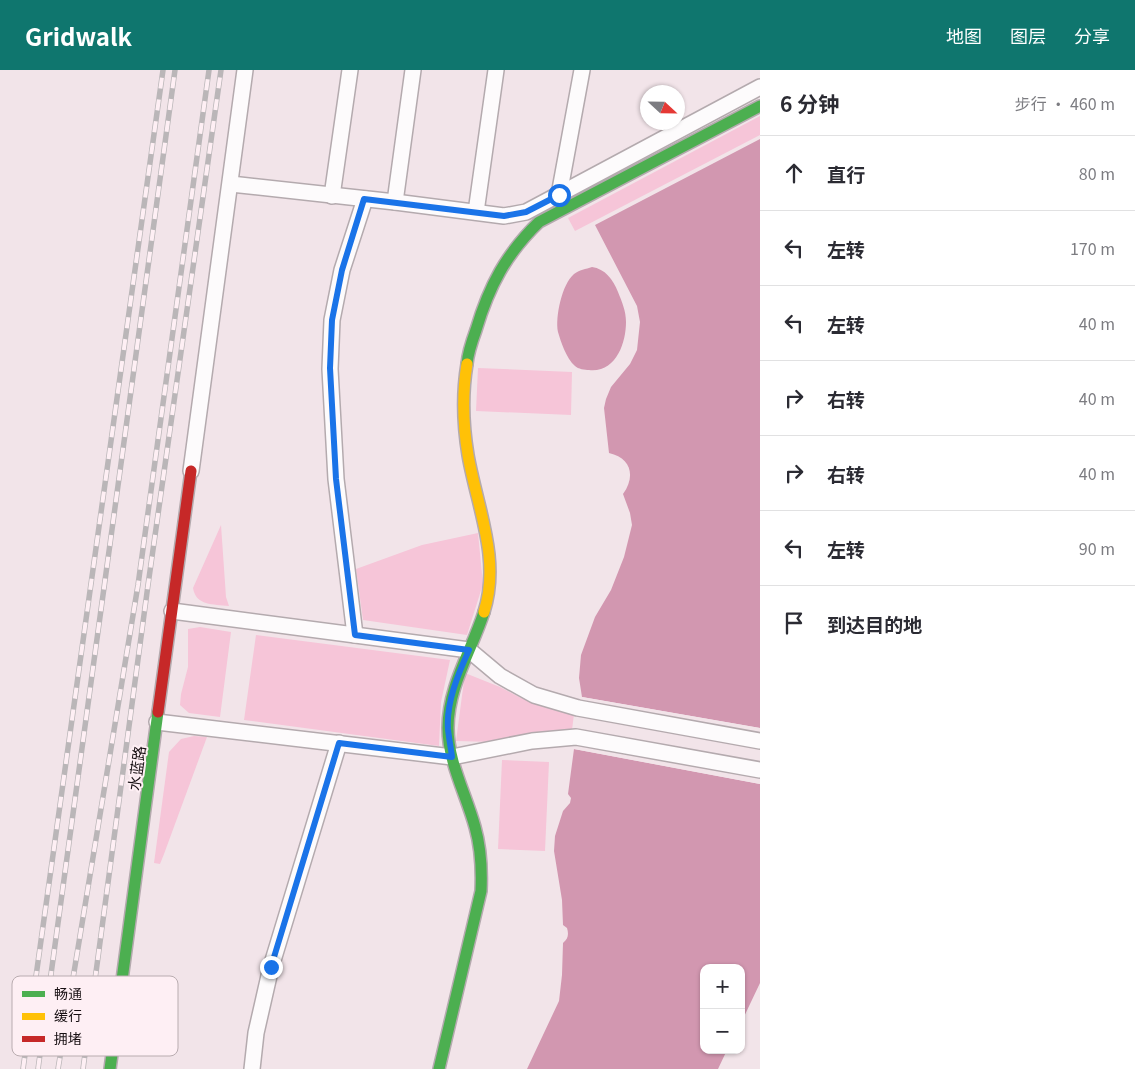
<!DOCTYPE html>
<html lang="zh">
<meta charset="utf-8">
<style>
:root{--surface:#fff;--page:#f7f7f7;--text:#2b2b33;--muted:#7c7c81;--line:#e1e1e2;--accent:#0f766e}
body{margin:0;font-family:Georgia,"Noto Sans SC",serif;background:var(--page);color:var(--text)}
.controls{position:absolute;right:15px;bottom:15px;display:grid;overflow:hidden;border-radius:10px;box-shadow:0 1px 4px #0004}
.controls button{width:45px;height:45px;display:grid;place-items:center;padding:0;border:0;border-bottom:1px solid var(--line);background:var(--surface);color:var(--text);font:25px sans-serif}
.compass{position:absolute;left:640px;top:15px;width:45px;height:45px;border-radius:50%;background:var(--surface);box-shadow:0 1px 4px #0004;rotate:112deg}
.stop{position:absolute;width:15px;height:15px;margin:-11px;border:4px solid #1a73e8;border-radius:50%;background:#fff}
.stop.end{background:#1a73e8;border-color:#fff;box-shadow:0 1px 5px #0008}
.list{margin:0;padding:0;list-style:none}
h2{display:flex;justify-content:space-between;align-items:center;height:65px;margin:0;padding:0 20px;font-size:21px}
h2 small{font-size:16px;font-weight:400;color:var(--muted)}
.list li{display:grid;grid-template-columns:32px 1fr auto;gap:15px;align-items:center;box-sizing:border-box;height:75px;padding:0 20px;border-top:1px solid var(--line)}
.list b{display:block;font-size:19px;white-space:nowrap}
.list em{font-size:16px;font-style:normal;color:var(--muted)}
.icon{flex:none;width:28px;height:28px;fill:none;stroke:currentColor;stroke-width:2;stroke-linecap:round;stroke-linejoin:round}
.map{position:relative;flex:none;width:760px;height:999px;overflow:hidden}
header{display:flex;align-items:center;gap:30px;box-sizing:border-box;height:70px;padding:0 25px;background:var(--accent);color:#fff}
header strong{font-size:24px}
nav{display:flex;gap:28px;margin-inline-start:auto;font-size:18px}
main{display:flex}
aside{flex:1;background:var(--surface)}
.map>svg:first-child{display:block}
.green{fill:#f6c5d8}
.water{fill:#d297b0}
.pier{fill:#f2e4e9}
.lines{fill:none;stroke-linecap:round;stroke-linejoin:round}
.street-casing{stroke:#b4aaae;stroke-width:18}
.fast-casing{stroke:#b4aaae;stroke-width:14}
.slow-casing{stroke:#b4aaae;stroke-width:14}
.jam-casing{stroke:#b4aaae;stroke-width:14}
.street{stroke:#fdfbfc;stroke-width:15}
.fast{stroke:#4caf50;stroke-width:11}
.slow{stroke:#ffc107;stroke-width:11}
.jam{stroke:#c62828;stroke-width:11}
.rail-casing{stroke:#bab6b8;stroke-width:5.5}
.rail{stroke:#feeff4;stroke-width:4;stroke-dasharray:11;stroke-linecap:butt}
.route{stroke:#1a73e8;stroke-width:6}
.labels{text-anchor:middle;dominant-baseline:central;stroke-width:4;stroke-linejoin:round;paint-order:stroke}
.street-label{font-size:15px;fill:#170f12;stroke:#feeff4}
.key{fill:#feeff4;stroke:#b9acb0;stroke-width:1}
.key-label{font-size:14px;fill:#170f12}
</style>
<header>
<strong>Gridwalk</strong>
<nav><a>地图</a><a>图层</a><a>分享</a></nav>
</header>
<main>
<div class="map">
<svg width="760" height="999" viewBox="0 0 760 999">
<rect width="100%" height="100%" fill="#f2e4e9"/>
<g class="green">
<polygon points="760,46 760,65 575,161 568,148"/>
<polygon points="478,298 572,302 571,345 476,341"/>
<path d="M221 455 226 527 229 536C213 534 196 536 193 518Z"/>
<polygon points="478,463 483,514 467,565 363,550 356,499 422,475"/>
<polygon points="200,557 231,562 220,647 189,643 180,635 181,624 188,597 188,559"/>
<polygon points="256,565 450,590 441,632 439,676 244,650"/>
<polygon points="465,603 500,617 521,628 574,644 572,660 493,672 456,671"/>
<polygon points="194,666 207,667 164,784 160,794 154,793 169,682 181,669"/>
<polygon points="502,690 549,692 545,781 498,779"/>
</g>
<g class="water">
<path d="M760 69V658L582 627 579 608 581 585 595 547 611 520 624 487 632 455 630 443 623 424C636 406 631 388 609 383L604 338 606 329 611 317 630 294 637 280 640 252 637 236 595 155Z"/>
<path d="M592 197C605 199 613 209 618 222 622 232 626 241 626 252 626 273 616 303 589 300 585 300 578 299 575 296 566 288 561 272 558 262 555 247 562 214 574 204 579 200 586 199 592 197Z"/>
<path d="M574 679 760 714V913L741 953V898H704V980H727L718 999H527L559 931 562 905 563 873C568 869 569 865 567 858L563 855 562 830 554 781 555 766 563 741 570 733 571 728 568 724Z"/>
</g>
<g class="pier">
<polygon points="582,627 760,658 760,660 582,630"/>
<polygon points="574,676 760,711 760,714 574,679"/>
</g>
<g class="lines">
<defs>
<g id="street">
<polyline points="231,114 395,132 504,146 526,142 760,17"/>
<polyline points="559,125 582,0"/>
<polyline points="332,126 350,0"/>
<polyline points="395,132 413,0"/>
<polyline points="476,142 496,0"/>
<polyline points="191,401 245,0"/>
<polyline points="172,541 469,580 500,606 534,625 578,638 760,671"/>
<polyline points="355,565 336,409 330,299 332,250 342,200 365,129"/>
<polyline points="157,652 452,687 532,671 576,667 760,700"/>
<polyline points="252,999 256,963 271,897 339,673"/>
</g>
<g id="fast">
<path d="M467 294C468 282 472 271 476 260 489 216 506 184 539 152L760 36"/>
<polyline points="110,999 158,642"/>
<path d="M439 999 481 821C482 799 481 778 475 757 466 724 448 692 448 658 448 616 472 580 484 542"/>
</g>
<path id="slow" d="M467 294C462 324 463 355 468 385 477 437 501 489 484 542"/>
<polyline id="jam" points="158,642 191,401"/>
</defs>
<use href="#street" class="street-casing"/>
<use href="#fast" class="fast-casing"/>
<use href="#slow" class="slow-casing"/>
<use href="#jam" class="jam-casing"/>
<use href="#street" class="street"/>
<use href="#fast" class="fast"/>
<use href="#slow" class="slow"/>
<use href="#jam" class="jam"/>
<defs>
<g id="rail">
<polyline points="23,999 163,0"/>
<polyline points="38,999 175,0"/>
<polyline points="58,999 138,515 209,0"/>
<polyline points="83,999 148,515 221,0"/>
</g>
</defs>
<use href="#rail" class="rail-casing"/>
<use href="#rail" class="rail"/>
</g>
<g class="lines">
<path class="route" d="M271 897 339 673 452 687C451 678 449 669 448 659 446 633 458 604 469 580L355 565 336 409 330 298 332 250 342 200 364 129 504 146 526 142 559 125"/>
</g>
<g class="labels">
<g class="street-label">
<text transform="translate(136 698) rotate(-82)">水蓝路</text>
</g>
</g>
<rect x="12" y="906" width="166" height="80" rx="8" class="key"/>
<rect x="22" y="921" width="23" height="6" fill="#4caf50"/>
<rect x="22" y="943" width="23" height="7" fill="#ffc107"/>
<rect x="22" y="966" width="23" height="6" fill="#c62828"/>
<g class="key-label">
<text x="54" y="929">畅通</text>
<text x="54" y="951">缓行</text>
<text x="54" y="974">拥堵</text>
</g>
</svg>
<div class="controls">
<button>+</button>
<button>−</button>
</div>
<svg class="compass" viewBox="-18 -18 36 36"><path d="M0-13l5 13h-10z" fill="#e53935"/><path d="M0 13l5-13h-10z" fill="#7c7c81"/></svg>
<div class="stop" style="left:559px;top:125px"></div>
<div class="stop end" style="left:271px;top:897px"></div>
</div>
<aside>
<h2>6 分钟<small>步行 · 460 m</small></h2>
<ul class="list">
<li><svg class="icon" aria-label="ahead" viewBox="0 0 24 24"><path d="M12 20V5M6 11l6-6 6 6"/></svg><div><b>直行</b></div><em>80 m</em></li>
<li><svg class="icon" aria-label="left" viewBox="0 0 24 24"><path d="M17 20v-9H6M10 6l-5 5 5 5"/></svg><div><b>左转</b></div><em>170 m</em></li>
<li><svg class="icon" aria-label="left" viewBox="0 0 24 24"><path d="M17 20v-9H6M10 6l-5 5 5 5"/></svg><div><b>左转</b></div><em>40 m</em></li>
<li><svg class="icon" aria-label="right" viewBox="0 0 24 24"><path d="M7 20v-9h11M14 6l5 5-5 5"/></svg><div><b>右转</b></div><em>40 m</em></li>
<li><svg class="icon" aria-label="right" viewBox="0 0 24 24"><path d="M7 20v-9h11M14 6l5 5-5 5"/></svg><div><b>右转</b></div><em>40 m</em></li>
<li><svg class="icon" aria-label="left" viewBox="0 0 24 24"><path d="M17 20v-9H6M10 6l-5 5 5 5"/></svg><div><b>左转</b></div><em>90 m</em></li>
<li><svg class="icon" aria-label="arrive" viewBox="0 0 24 24"><path d="M6 21V4h12l-3 4 3 4H6"/></svg><div><b>到达目的地</b></div></li>
</ul>
</aside>
</main>
